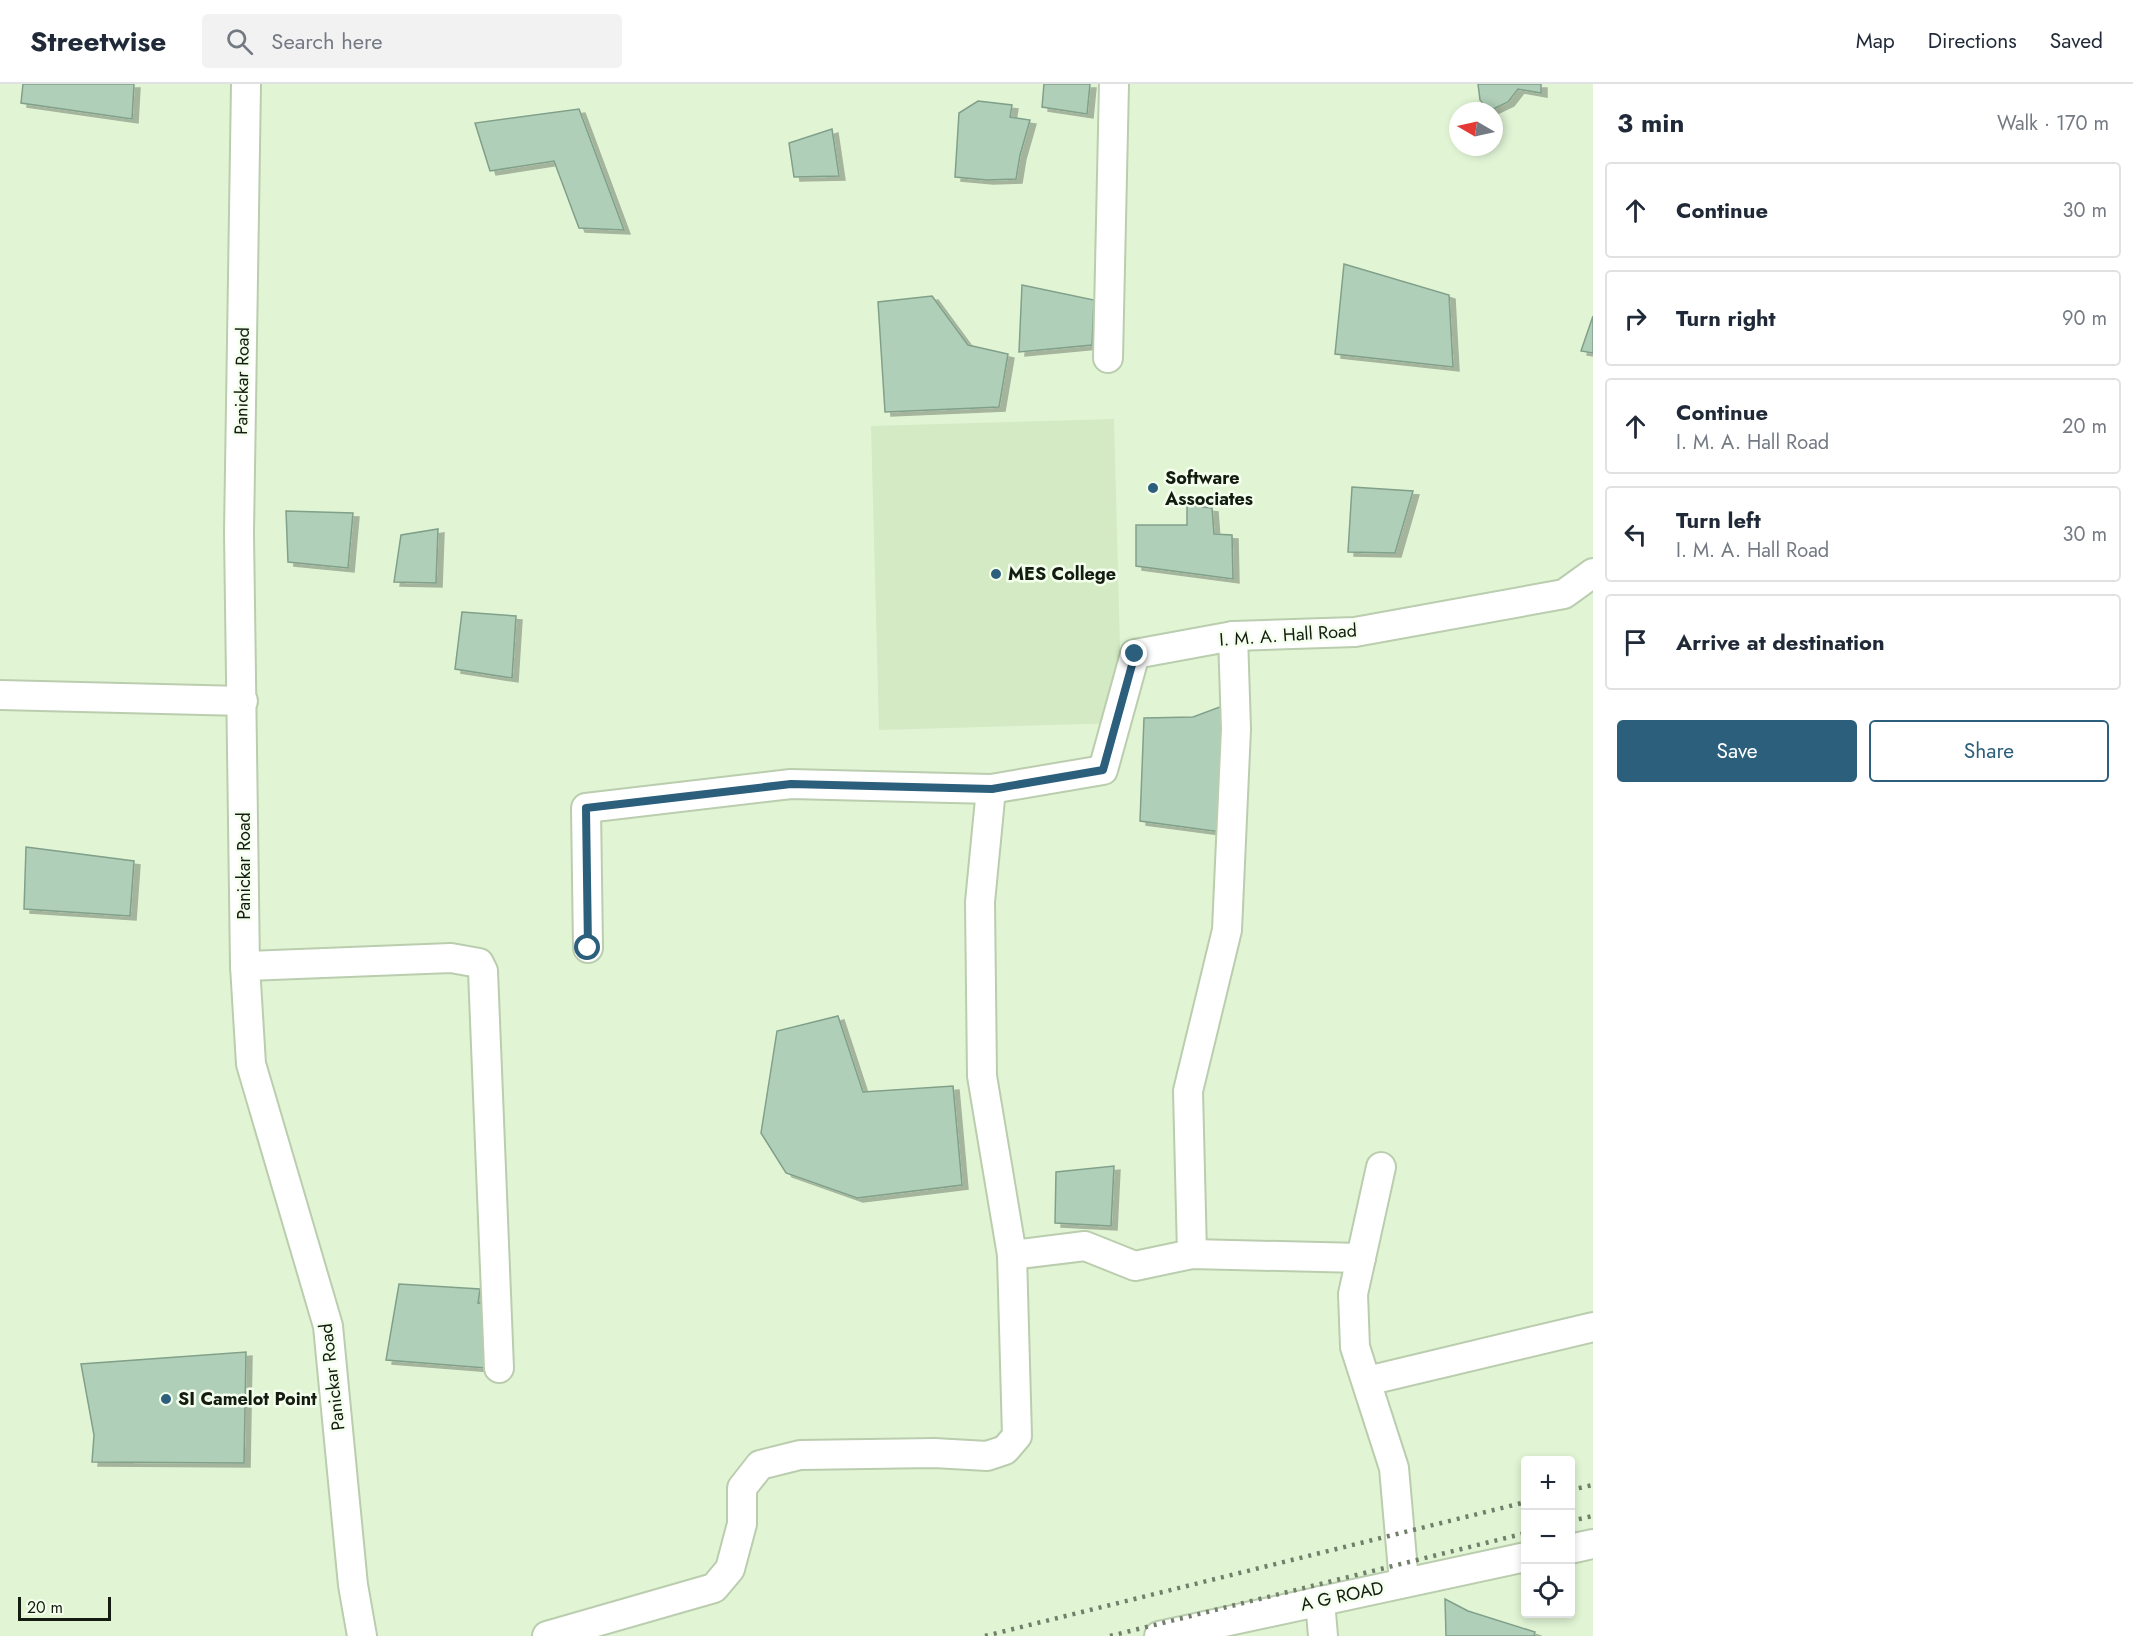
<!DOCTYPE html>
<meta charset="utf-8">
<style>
:root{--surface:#fff;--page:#f2f2f3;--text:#1f2937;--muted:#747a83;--line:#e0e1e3;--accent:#2c5f7c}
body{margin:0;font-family:Jost,sans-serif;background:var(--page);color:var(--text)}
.controls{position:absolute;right:18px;bottom:18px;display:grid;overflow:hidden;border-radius:6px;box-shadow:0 3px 9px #0003}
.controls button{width:54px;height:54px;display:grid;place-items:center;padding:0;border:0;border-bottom:2px solid var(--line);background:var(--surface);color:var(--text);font:30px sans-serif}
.compass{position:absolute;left:1449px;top:18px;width:54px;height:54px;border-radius:50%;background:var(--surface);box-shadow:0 3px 9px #0003;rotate:279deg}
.scale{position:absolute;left:18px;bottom:15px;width:93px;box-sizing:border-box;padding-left:6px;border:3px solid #141b10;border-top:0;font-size:16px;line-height:21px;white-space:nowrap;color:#141b10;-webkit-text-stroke:4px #f3ffec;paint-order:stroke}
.stop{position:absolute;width:18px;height:18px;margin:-14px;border:4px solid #2c5f7c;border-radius:50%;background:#fff}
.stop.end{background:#2c5f7c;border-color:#fff;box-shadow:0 2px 6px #0008}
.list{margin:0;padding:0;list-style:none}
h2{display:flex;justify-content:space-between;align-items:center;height:78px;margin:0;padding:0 24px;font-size:26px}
h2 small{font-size:20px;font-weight:400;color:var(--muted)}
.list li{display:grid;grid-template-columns:39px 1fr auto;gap:18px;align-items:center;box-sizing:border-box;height:96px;margin:0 12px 12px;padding:0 12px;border:2px solid var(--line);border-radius:6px}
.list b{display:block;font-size:22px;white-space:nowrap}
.list p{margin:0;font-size:20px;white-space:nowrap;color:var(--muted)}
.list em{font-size:20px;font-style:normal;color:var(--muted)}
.actions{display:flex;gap:12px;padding:18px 24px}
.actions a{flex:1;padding:14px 0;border:2px solid var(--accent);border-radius:6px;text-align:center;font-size:21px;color:var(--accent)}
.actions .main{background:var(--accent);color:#fff}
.icon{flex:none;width:33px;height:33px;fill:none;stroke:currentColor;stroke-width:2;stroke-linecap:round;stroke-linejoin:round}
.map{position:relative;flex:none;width:1593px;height:1552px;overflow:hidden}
header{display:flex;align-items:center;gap:36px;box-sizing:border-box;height:84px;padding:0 30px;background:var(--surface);border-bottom:2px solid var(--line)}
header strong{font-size:28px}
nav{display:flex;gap:33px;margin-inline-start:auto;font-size:21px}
.search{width:420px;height:54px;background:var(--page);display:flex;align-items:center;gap:15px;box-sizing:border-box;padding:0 21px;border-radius:6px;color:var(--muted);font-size:22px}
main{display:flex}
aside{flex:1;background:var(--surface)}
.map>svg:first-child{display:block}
.built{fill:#d3eac4}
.building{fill:#b0cfb9;stroke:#81a08a;stroke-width:1.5;filter:url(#shadow)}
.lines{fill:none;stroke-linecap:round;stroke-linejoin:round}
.minor-casing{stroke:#bacdae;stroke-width:32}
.minor{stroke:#fff;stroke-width:28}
.rail{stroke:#717e6a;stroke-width:4.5;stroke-dasharray:3 6;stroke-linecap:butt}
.route{stroke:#2c5f7c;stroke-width:8}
.poi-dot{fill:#2c5f7c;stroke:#f3ffec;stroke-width:2}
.labels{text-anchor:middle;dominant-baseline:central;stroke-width:5;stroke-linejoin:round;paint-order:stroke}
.street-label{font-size:18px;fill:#141b10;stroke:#f3ffec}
.poi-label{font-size:18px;font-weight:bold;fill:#141b10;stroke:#f3ffec;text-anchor:start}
</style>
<header>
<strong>Streetwise</strong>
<div class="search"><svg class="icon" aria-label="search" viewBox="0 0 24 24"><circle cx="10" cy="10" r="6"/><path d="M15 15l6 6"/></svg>Search here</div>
<nav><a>Map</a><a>Directions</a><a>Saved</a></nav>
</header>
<main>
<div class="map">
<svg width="1593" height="1552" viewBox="0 0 1593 1552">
<defs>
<filter id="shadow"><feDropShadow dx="6" dy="4" stdDeviation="0" flood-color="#0004"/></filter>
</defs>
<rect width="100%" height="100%" fill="#e1f5d5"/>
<polygon class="built" points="1114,335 1122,639 879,646 871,342"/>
<g class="building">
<polygon points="23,0 134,0 132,35 21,19"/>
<polygon points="1044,0 1090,0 1087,30 1042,23"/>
<polygon points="1478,0 1541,0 1541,9 1518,5 1508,18 1489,27 1480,16"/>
<polygon points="978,17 1012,21 1010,33 1030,36 1020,71 1016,95 987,96 955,93 959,29"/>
<polygon points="579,25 624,146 579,144 554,77 490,87 475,39"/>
<polygon points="832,45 839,92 794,93 789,59"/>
<polygon points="1344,180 1449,211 1453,283 1335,270"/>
<polygon points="1022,201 1094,216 1092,261 1019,268"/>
<polygon points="932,212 968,261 1008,270 999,323 885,328 878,218"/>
<polygon points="1593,232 1593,269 1581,267"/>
<polygon points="1352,403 1413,407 1395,469 1348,468"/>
<polygon points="1187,421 1212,424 1214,450 1232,451 1233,495 1136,482 1136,441 1187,441"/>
<polygon points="286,427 353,429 348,484 288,478"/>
<polygon points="438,445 436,499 394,498 401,451"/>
<polygon points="462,528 516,532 512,594 455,585"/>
<polygon points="1225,621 1221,748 1140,737 1144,634 1193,633"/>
<polygon points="26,763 134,777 130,832 24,825"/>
<polygon points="838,932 863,1008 953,1002 962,1101 857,1114 786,1089 761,1049 777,947"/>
<polygon points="1114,1082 1111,1142 1055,1139 1056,1088"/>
<polygon points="399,1200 480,1205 478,1219 492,1221 486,1284 386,1276"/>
<polygon points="246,1268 244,1379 92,1378 94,1351 81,1280"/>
<polygon points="1445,1515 1468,1527 1535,1548 1534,1552 1446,1552"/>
</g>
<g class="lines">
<defs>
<g id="minor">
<polyline points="246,0 239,449 245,882 251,980 328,1242 353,1501 362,1552"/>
<polyline points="1108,274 1114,0"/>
<polyline points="0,611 243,617"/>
<polyline points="991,705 980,818 982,992 1012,1171 1085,1162 1135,1182 1192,1170 1361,1174"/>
<polyline points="588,864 586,724 791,700 991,705 1103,686 1135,570 1233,552 1355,548 1564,510 1593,489"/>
<polyline points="245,882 451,874 479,879 483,887 499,1284"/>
<polyline points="1381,1083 1353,1210 1355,1263 1394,1384 1404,1498"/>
<polyline points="1192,1170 1188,1007 1227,846 1236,645 1233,552"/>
<polyline points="1367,1297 1593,1243"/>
<polyline points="1570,1465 1593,1460"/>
<polyline points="1320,1517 1323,1552"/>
<polyline points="547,1552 714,1504 730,1485 742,1440 742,1404 760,1381 800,1371 934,1369 987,1372 1005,1366 1017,1352 1012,1171"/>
<polyline points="1159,1552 1526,1473"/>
</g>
</defs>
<use href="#minor" class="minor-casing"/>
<use href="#minor" class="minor"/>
<g class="rail">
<polyline points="1570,1406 1593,1401"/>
<polyline points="1570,1437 1593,1432"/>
<polyline points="985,1552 1526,1418"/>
<polyline points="1110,1552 1526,1449"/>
</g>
</g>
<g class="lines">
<polyline class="route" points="588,864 586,724 791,700 992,705 1103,686 1135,570"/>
</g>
<g class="poi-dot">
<circle cx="1153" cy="404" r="6"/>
<circle cx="996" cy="490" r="6"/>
<circle cx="166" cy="1315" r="6"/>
</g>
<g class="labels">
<g class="street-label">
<text transform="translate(242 297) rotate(-89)">Panickar Road</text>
<text transform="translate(1288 551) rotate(-4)">I. M. A. Hall Road</text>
<text transform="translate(244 782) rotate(-90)">Panickar Road</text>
<text transform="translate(332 1293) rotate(-97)">Panickar Road</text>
<text transform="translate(1342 1512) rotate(-12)">A G ROAD</text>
</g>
<g class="poi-label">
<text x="1165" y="394">Software<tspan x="1165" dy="21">Associates</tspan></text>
<text x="1008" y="490">MES College</text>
<text x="178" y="1315">SI Camelot Point</text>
</g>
</g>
</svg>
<div class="controls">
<button>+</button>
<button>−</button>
<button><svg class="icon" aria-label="locate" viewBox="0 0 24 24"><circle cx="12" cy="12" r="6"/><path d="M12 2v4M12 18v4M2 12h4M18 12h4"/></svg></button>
</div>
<svg class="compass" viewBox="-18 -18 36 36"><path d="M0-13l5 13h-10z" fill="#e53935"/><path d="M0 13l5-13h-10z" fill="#747a83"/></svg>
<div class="scale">20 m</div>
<div class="stop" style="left:588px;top:864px"></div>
<div class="stop end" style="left:1135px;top:570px"></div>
</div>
<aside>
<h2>3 min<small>Walk · 170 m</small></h2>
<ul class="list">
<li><svg class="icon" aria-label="ahead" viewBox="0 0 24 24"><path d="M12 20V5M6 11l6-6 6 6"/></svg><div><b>Continue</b></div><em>30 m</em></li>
<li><svg class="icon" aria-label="right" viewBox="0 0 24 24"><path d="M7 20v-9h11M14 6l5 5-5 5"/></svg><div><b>Turn right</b></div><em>90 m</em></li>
<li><svg class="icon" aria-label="ahead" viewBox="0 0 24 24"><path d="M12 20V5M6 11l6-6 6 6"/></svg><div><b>Continue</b><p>I. M. A. Hall Road</p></div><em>20 m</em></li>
<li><svg class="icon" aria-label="left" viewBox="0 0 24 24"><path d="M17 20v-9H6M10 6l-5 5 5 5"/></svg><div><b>Turn left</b><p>I. M. A. Hall Road</p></div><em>30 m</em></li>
<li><svg class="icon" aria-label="arrive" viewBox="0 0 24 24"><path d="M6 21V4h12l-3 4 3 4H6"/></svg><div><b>Arrive at destination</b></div></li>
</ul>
<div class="actions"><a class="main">Save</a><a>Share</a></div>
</aside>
</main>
